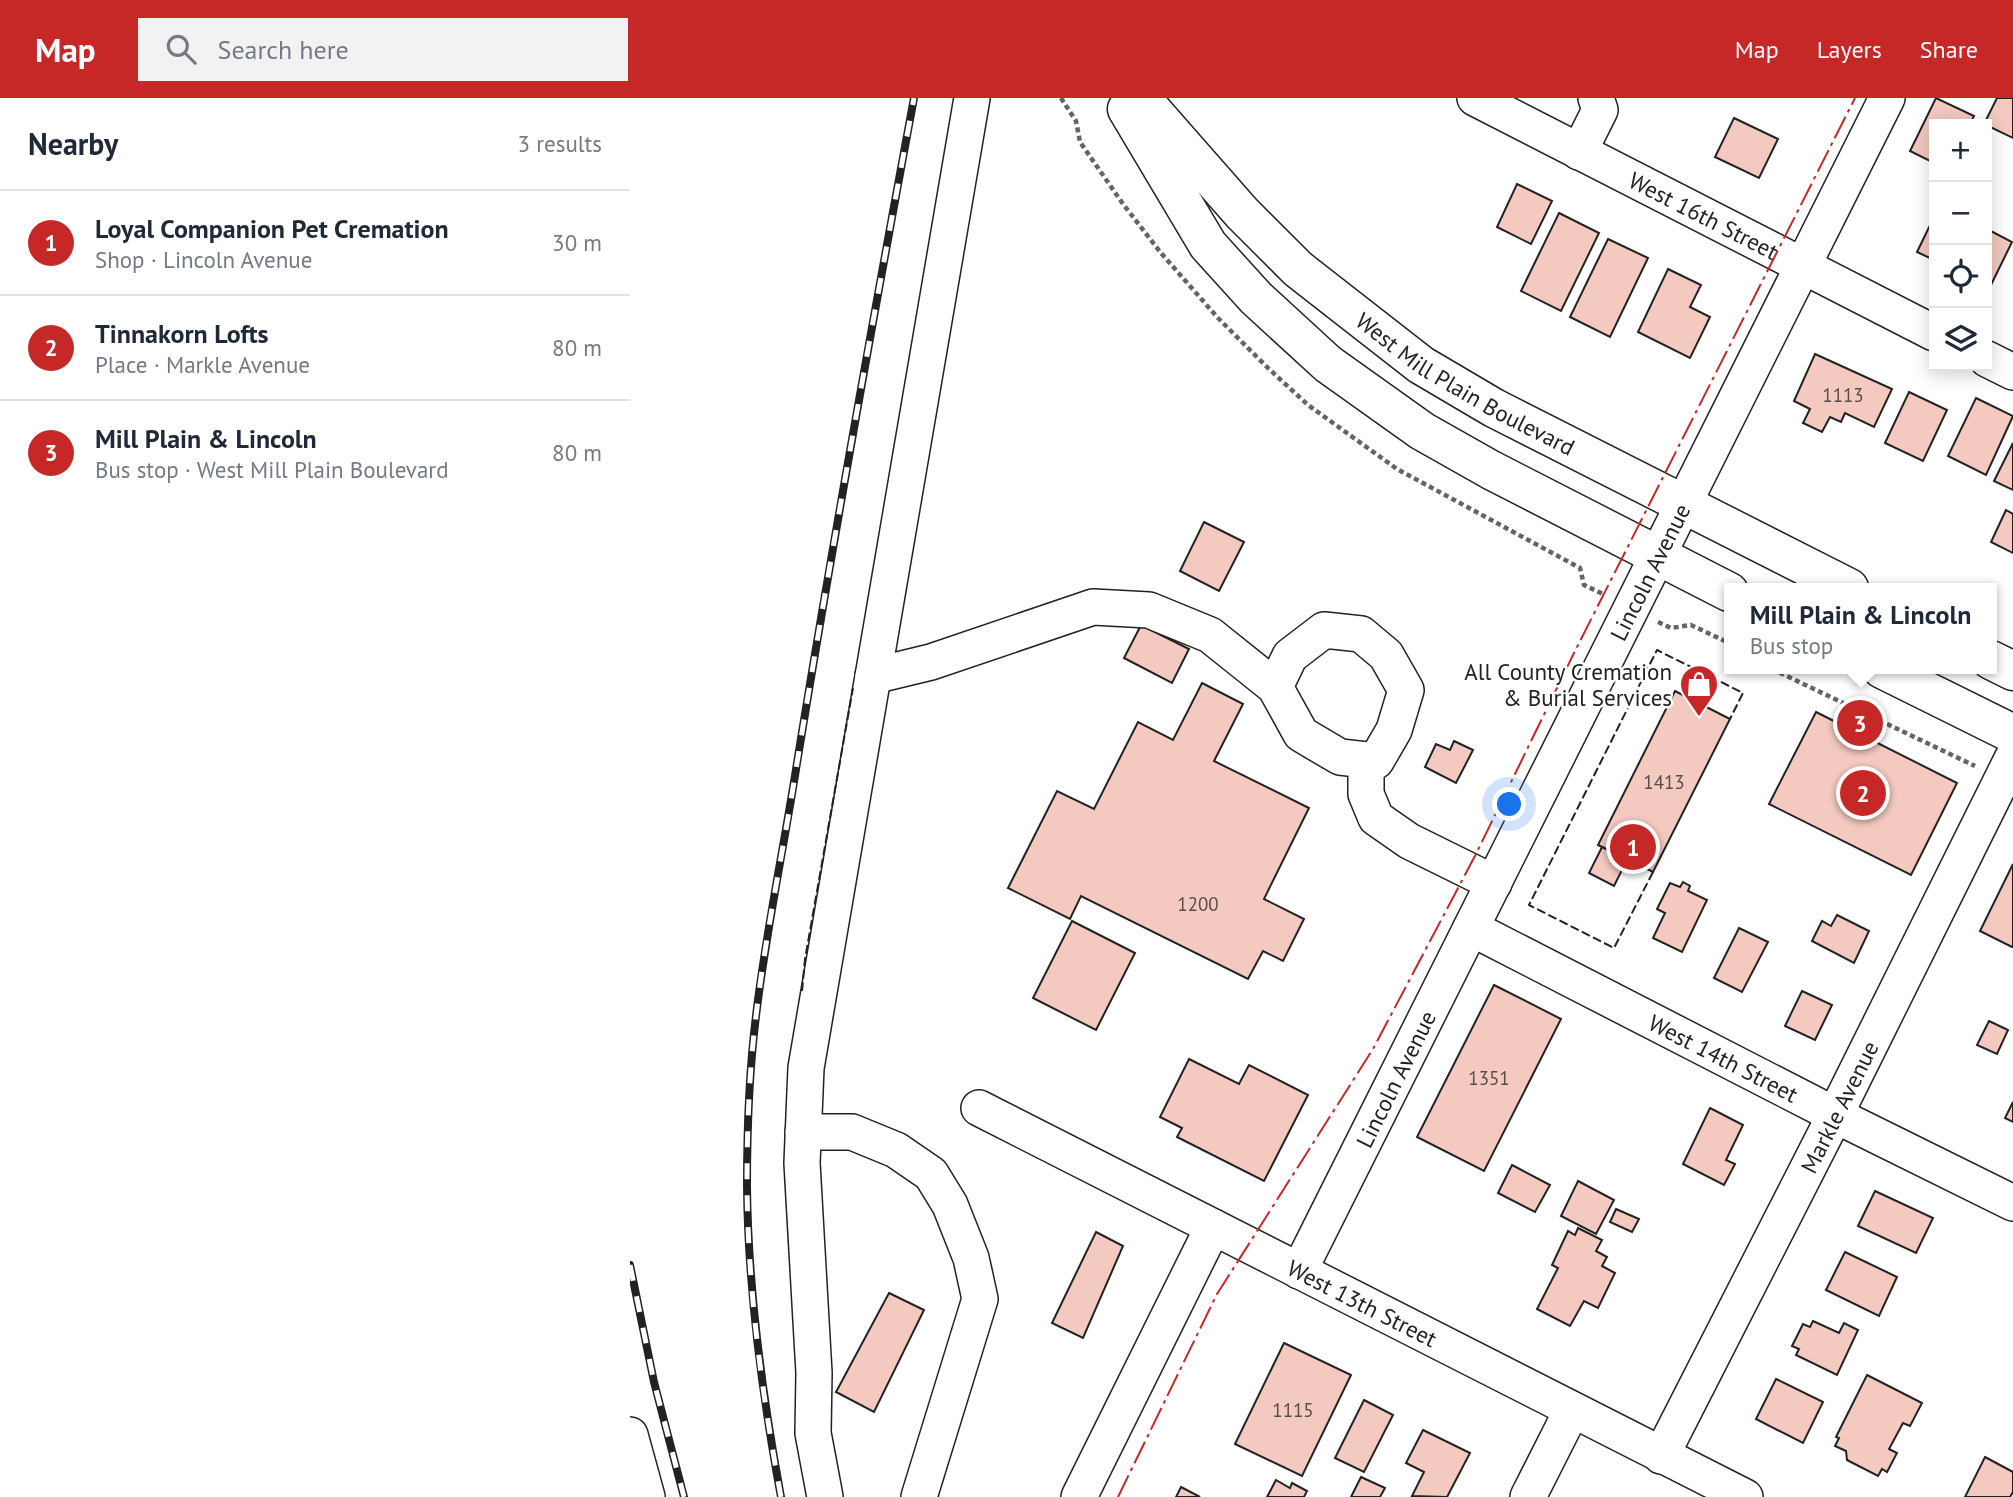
<!DOCTYPE html>
<meta charset="utf-8">
<style>
:root{--surface:#fff;--page:#f2f2f3;--text:#1f2937;--muted:#747a83;--line:#e0e1e3;--accent:#c62828}
body{margin:0;font-family:"PT Sans",sans-serif;background:var(--page);color:var(--text)}
.controls{position:absolute;right:21px;top:21px;display:grid;overflow:hidden;border-radius:0px;box-shadow:0 4px 18px #0003}
.controls button{width:63px;height:63px;display:grid;place-items:center;padding:0;border:0;border-bottom:2px solid var(--line);background:var(--surface);color:var(--text);font:35px sans-serif}
.you{position:absolute;left:880px;top:707px;width:24px;height:24px;margin:-18px;border:5px solid #fff;border-radius:50%;background:#1a73e8;box-shadow:0 0 0 10px #1a73e833}
.badge{display:grid;place-items:center;width:46px;height:46px;border-radius:50%;background:var(--accent);color:#fff;font-size:23px;font-weight:700}
.pin{position:absolute;translate:-50% -50%;border:4px solid #fff;box-shadow:0 2px 7px #0006}
.popup{position:absolute;left:1094px;top:485px;width:273px;height:91px;box-sizing:border-box;display:grid;place-content:center;border-radius:0px;background:var(--surface);filter:drop-shadow(0 2px 5px #0005);font-size:23px;white-space:nowrap;color:var(--muted)}
.popup b{font-size:26px;color:var(--text)}
.popup::after{content:'';position:absolute;left:50%;top:100%;margin-left:-14px;border:14px solid transparent;border-top-color:var(--surface)}
.list{margin:0;padding:0;list-style:none}
h2{display:flex;justify-content:space-between;align-items:center;height:91px;margin:0;padding:0 28px;font-size:30px}
h2 small{font-size:23px;font-weight:400;color:var(--muted)}
.list li{display:grid;grid-template-columns:46px 1fr auto;gap:21px;align-items:center;box-sizing:border-box;height:105px;padding:0 28px;border-top:2px solid var(--line)}
.list b{display:block;font-size:26px;white-space:nowrap}
.list p{margin:0;font-size:23px;white-space:nowrap;color:var(--muted)}
.list em{font-size:23px;font-style:normal;color:var(--muted)}
.icon{flex:none;width:38px;height:38px;fill:none;stroke:currentColor;stroke-width:2;stroke-linecap:round;stroke-linejoin:round}
.map{position:relative;flex:none;width:1383px;height:1399px;overflow:hidden}
header{display:flex;align-items:center;gap:42px;box-sizing:border-box;height:98px;padding:0 35px;background:var(--accent);color:#fff}
header strong{font-size:33px}
nav{display:flex;gap:38px;margin-inline-start:auto;font-size:24px}
.search{width:490px;height:63px;background:var(--page);display:flex;align-items:center;gap:18px;box-sizing:border-box;padding:0 24px;border-radius:0px;color:var(--muted);font-size:26px}
main{display:flex}
aside{flex:1;background:var(--surface)}
.map>svg:first-child{display:block}
.building{fill:#f3c9c0;stroke:#222;stroke-width:2}
.lines{fill:none;stroke-linecap:round;stroke-linejoin:round}
.minor-casing{stroke:#222;stroke-width:38}
.major-casing{stroke:#222;stroke-width:41}
.path{stroke:#646464;stroke-width:4.5;stroke-dasharray:5 3.5;stroke-linecap:butt}
.minor{stroke:#fff;stroke-width:35}
.major{stroke:#fff;stroke-width:38}
.rail-casing{stroke:#222;stroke-width:8}
.rail{stroke:#fff;stroke-width:5;stroke-dasharray:16;stroke-linecap:butt}
.fence{stroke:#222;stroke-width:2;stroke-dasharray:9 3.5;stroke-linecap:butt}
.power{stroke:#c62828;stroke-width:2;stroke-dasharray:24 5 3.5 5;stroke-linecap:butt}
.labels{text-anchor:middle;dominant-baseline:central;stroke-width:5;stroke-linejoin:round;paint-order:stroke}
.number-label{font-size:19px;fill:#564c4a}
.street-label{font-size:23px;fill:#222;stroke:#fff}
.poi-label{font-size:23px;fill:#222;stroke:#fff;text-anchor:end}
</style>
<header>
<strong>Map</strong>
<div class="search"><svg class="icon" aria-label="search" viewBox="0 0 24 24"><circle cx="10" cy="10" r="6"/><path d="M15 15l6 6"/></svg>Search here</div>
<nav><a>Map</a><a>Layers</a><a>Share</a></nav>
</header>
<main>
<aside>
<h2>Nearby<small>3 results</small></h2>
<ul class="list">
<li><span class="badge">1</span><div><b>Loyal Companion Pet Cremation</b><p>Shop · Lincoln Avenue</p></div><em>30 m</em></li>
<li><span class="badge">2</span><div><b>Tinnakorn Lofts</b><p>Place · Markle Avenue</p></div><em>80 m</em></li>
<li><span class="badge">3</span><div><b>Mill Plain &amp; Lincoln</b><p>Bus stop · West Mill Plain Boulevard</p></div><em>80 m</em></li>
</ul>
</aside>
<div class="map">
<svg width="1383" height="1399" viewBox="0 0 1383 1399">
<rect width="100%" height="100%" fill="#fff"/>
<g class="building">
<polygon points="1306,0 1344,18 1340,26 1304,26 1304,65 1280,53"/>
<polygon points="1367,0 1383,0 1383,40 1354,26"/>
<polygon points="1104,20 1148,41 1129,80 1085,59"/>
<polygon points="887,86 922,103 901,146 867,129"/>
<polygon points="929,115 969,135 931,213 891,193"/>
<polygon points="1304,119 1304,162 1287,154"/>
<polygon points="1357,131 1382,144 1360,189 1357,188"/>
<polygon points="978,141 1018,160 980,239 940,219"/>
<polygon points="1038,171 1071,187 1060,209 1080,219 1060,260 1008,234"/>
<polygon points="1185,256 1262,291 1244,329 1215,315 1211,324 1200,319 1192,334 1173,325 1180,311 1164,303"/>
<polygon points="1279,294 1317,312 1293,363 1255,345"/>
<polygon points="1346,300 1383,318 1356,377 1318,358"/>
<polygon points="1383,345 1383,392 1364,383"/>
<polygon points="1376,412 1383,416 1383,455 1361,444"/>
<polygon points="574,424 614,444 589,493 550,473"/>
<polygon points="511,527 559,551 542,585 494,560"/>
<polygon points="572,585 613,606 584,663 679,710 634,801 674,821 653,863 633,853 618,881 451,798 440,821 378,790 427,693 464,711 508,624 543,642"/>
<polygon points="1045,593 1100,621 1023,774 968,747"/>
<polygon points="1186,614 1327,685 1281,777 1139,706"/>
<polygon points="824,643 843,652 826,685 795,669 806,646 820,652"/>
<polygon points="972,749 997,762 984,788 959,775"/>
<polygon points="1383,766 1383,849 1382,849 1350,833"/>
<polygon points="1053,784 1060,788 1058,793 1077,802 1052,854 1023,840 1035,815 1027,811 1040,785 1050,789"/>
<polygon points="1207,817 1239,833 1224,865 1182,843 1192,823 1201,828"/>
<polygon points="442,823 505,855 466,932 403,900"/>
<polygon points="1109,830 1138,844 1112,894 1084,880"/>
<polygon points="864,887 931,921 854,1073 787,1039"/>
<polygon points="1172,893 1202,907 1185,942 1155,928"/>
<polygon points="1359,923 1378,932 1367,956 1347,947"/>
<polygon points="559,961 609,986 619,967 678,997 634,1083 547,1039 552,1030 530,1019"/>
<polygon points="1383,1004 1383,1024 1375,1020"/>
<polygon points="1080,1010 1113,1027 1096,1062 1105,1066 1094,1087 1053,1066"/>
<polygon points="882,1067 920,1087 905,1114 868,1095"/>
<polygon points="948,1083 984,1102 966,1136 931,1118"/>
<polygon points="1245,1093 1303,1120 1286,1155 1228,1128"/>
<polygon points="986,1111 1009,1121 1002,1134 980,1124"/>
<polygon points="948,1130 972,1142 966,1153 977,1159 972,1168 985,1175 968,1210 954,1203 940,1228 907,1211 928,1170 922,1167 938,1133 945,1137"/>
<polygon points="466,1134 493,1148 453,1240 422,1225"/>
<polygon points="1215,1154 1267,1179 1249,1218 1196,1192"/>
<polygon points="259,1195 294,1212 244,1314 206,1294"/>
<polygon points="1183,1223 1209,1235 1214,1225 1228,1232 1207,1277 1166,1257 1169,1251 1162,1248 1173,1226 1180,1229"/>
<polygon points="654,1245 721,1277 672,1378 605,1346"/>
<polygon points="1237,1277 1292,1305 1280,1328 1273,1325 1259,1351 1267,1355 1257,1374 1252,1371 1248,1378 1217,1362 1216,1353 1205,1348 1209,1340 1206,1339"/>
<polygon points="1146,1281 1193,1304 1173,1345 1126,1321"/>
<polygon points="734,1302 763,1317 734,1374 705,1360"/>
<polygon points="793,1332 840,1355 817,1399 782,1398 794,1374 776,1365"/>
<polygon points="1355,1359 1383,1374 1383,1394 1380,1399 1335,1399"/>
<polygon points="731,1379 755,1390 750,1399 721,1399"/>
<polygon points="646,1382 660,1390 662,1385 677,1393 674,1399 637,1399"/>
<polygon points="551,1389 570,1399 546,1399"/>
</g>
<g class="lines">
<defs>
<g id="minor">
<path id="s1" d="M845 0 1304 235"/>
<polyline points="949,54 970,12 966,0"/>
<polyline points="1357,261 1383,274"/>
<polyline points="243,578 301,564 463,509 519,512 580,537 645,589 671,636 710,659 746,663 764,632 776,592 756,557 731,536 694,532 660,558 645,589"/>
<polyline points="736,662 736,696 746,720 779,743 864,785"/>
<path id="s2" d="M841 830 1205 1017 1383 1105"/>
<path id="s3" d="M349 1010 1115 1399"/>
<polyline points="173,1034 222,1034 266,1052 301,1076 320,1107 341,1160 350,1201 289,1399"/>
<path id="s4" d="M669 1173 1257 0"/>
<polyline points="0,1337 17,1399"/>
<path id="s5" d="M1031 1358 1205 1017 1383 659"/>
<polyline points="195,1399 183,1335 184,1275 172,1065 176,970 342,0"/>
<polyline points="449,1399 583,1129"/>
<polyline points="898,1399 942,1312"/>
</g>
<g id="major">
<path id="s6" d="M511 0 612 115 668 171 791 267 864 310 1219 490"/>
<polyline points="497,11 578,147 626,200 698,266 792,333 861,372 1099,494"/>
<polyline points="1361,562 1383,573"/>
<polyline points="1252,571 1383,636"/>
</g>
</defs>
<use href="#minor" class="minor-casing"/>
<use href="#major" class="major-casing"/>
<g class="path">
<polyline points="431,0 446,23 450,44 493,106 531,155 588,220 639,271 678,307 767,371 950,470 954,487 973,496"/>
<polyline points="1028,524 1041,530 1061,527 1099,545"/>
<polyline points="1142,571 1345,668"/>
</g>
<use href="#minor" class="minor"/>
<use href="#major" class="major"/>
<defs>
<g id="rail">
<polyline points="0,1167 24,1284 54,1399"/>
<path d="M151 1399C132 1296 118 1193 117 1088 117 1032 119 974 126 918 136 833 154 749 167 665 203 443 243 221 284 0"/>
</g>
</defs>
<use href="#rail" class="rail-casing"/>
<use href="#rail" class="rail"/>
<g class="fence">
<polyline points="1023,774 984,850 899,807 1027,552 1113,595 1100,621"/>
<polyline points="172,893 175,861 223,590"/>
</g>
<polyline class="power" points="488,1399 587,1196 743,951 846,756 944,555 1225,0"/>
</g>
<defs>
<symbol id="shop-pin" viewBox="-11 -11 22 30"><path d="M0 17L-7.5 6A9.5 9.5 0 1 1 7.5 6Z" fill="#c62828" stroke="#fff"/><path d="M-5-2.5h2.3a2.7 3.5 0 0 1 5.4 0H5L5.5 6h-11ZM-1.5-2.5h3a1.5 2.3 0 0 0-3 0Z" fill="#fff"/></symbol>
</defs>
<g fill-rule="evenodd">
<use href="#shop-pin" x="1047" y="564" width="44" height="60"/>
</g>
<g class="labels">
<g class="number-label">
<text x="1213" y="297">1113</text>
<text x="1034" y="684">1413</text>
<text x="568" y="806">1200</text>
<text x="859" y="980">1351</text>
<text x="663" y="1312">1115</text>
</g>
<g class="street-label">
<text stroke="none"><textPath href="#s1" startOffset="257">West 16th Street</textPath></text>
<text stroke="none"><textPath href="#s6" startOffset="436">West Mill Plain Boulevard</textPath></text>
<text stroke="none"><textPath href="#s4" startOffset="782">Lincoln Avenue</textPath></text>
<text stroke="none"><textPath href="#s2" startOffset="284">West 14th Street</textPath></text>
<text stroke="none"><textPath href="#s4" startOffset="215">Lincoln Avenue</textPath></text>
<text stroke="none"><textPath href="#s5" startOffset="392">Markle Avenue</textPath></text>
<text stroke="none"><textPath href="#s3" startOffset="430">West 13th Street</textPath></text>
</g>
<g class="poi-label">
<text x="1042" y="573">All County Cremation<tspan x="1042" dy="26">&amp; Burial Services</tspan></text>
</g>
</g>
</svg>
<div class="controls">
<button>+</button>
<button>−</button>
<button><svg class="icon" aria-label="locate" viewBox="0 0 24 24"><circle cx="12" cy="12" r="6"/><path d="M12 2v4M12 18v4M2 12h4M18 12h4"/></svg></button>
<button><svg class="icon" aria-label="layers" viewBox="0 0 24 24"><path d="M12 4l9 5-9 5-9-5zM3 14l9 5 9-5"/></svg></button>
</div>
<div class="you"></div>
<div class="pin badge" style="left:1003px;top:749px">1</div>
<div class="pin badge" style="left:1233px;top:695px">2</div>
<div class="pin badge" style="left:1230px;top:625px">3</div>
<div class="popup"><b>Mill Plain &amp; Lincoln</b>Bus stop</div>
</div>
</main>
